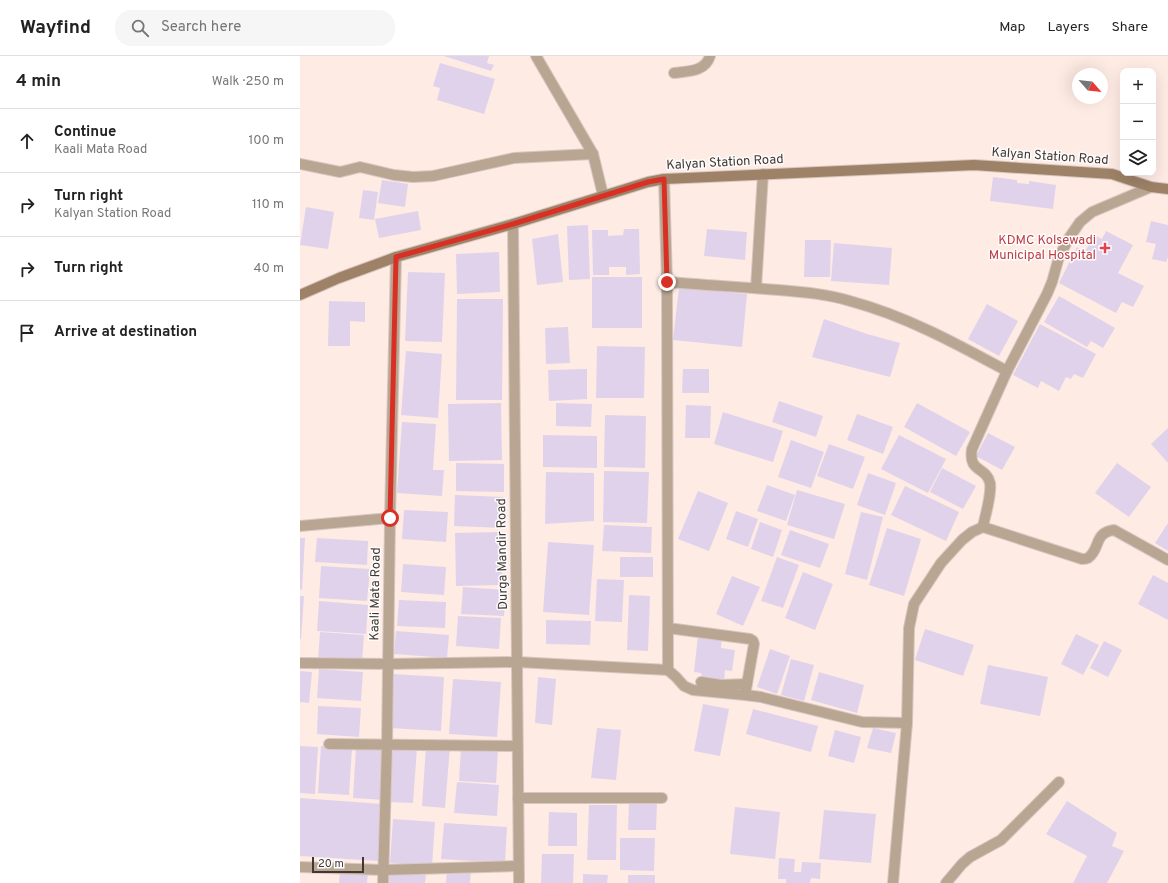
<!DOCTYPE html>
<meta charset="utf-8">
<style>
:root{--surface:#fff;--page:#f6f6f6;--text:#222;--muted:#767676;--line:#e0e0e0}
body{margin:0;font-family:Overpass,sans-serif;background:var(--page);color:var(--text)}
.controls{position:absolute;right:12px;top:12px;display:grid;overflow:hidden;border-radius:8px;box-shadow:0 4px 16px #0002}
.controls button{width:36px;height:36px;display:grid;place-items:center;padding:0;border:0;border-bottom:1px solid var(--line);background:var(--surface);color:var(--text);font:20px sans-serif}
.compass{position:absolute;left:772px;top:12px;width:36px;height:36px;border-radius:50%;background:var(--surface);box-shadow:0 4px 16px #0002;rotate:117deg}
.scale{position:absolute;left:12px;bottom:10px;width:52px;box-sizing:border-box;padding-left:4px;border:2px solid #423732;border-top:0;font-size:11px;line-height:14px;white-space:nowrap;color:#423732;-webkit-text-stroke:3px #fdfdfd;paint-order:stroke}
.stop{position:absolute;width:12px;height:12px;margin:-9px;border:3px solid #d93025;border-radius:50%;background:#fff}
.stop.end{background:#d93025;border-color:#fff;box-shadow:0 1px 4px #0008}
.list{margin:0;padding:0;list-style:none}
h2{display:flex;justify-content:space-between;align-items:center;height:52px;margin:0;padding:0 16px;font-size:17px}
h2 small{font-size:13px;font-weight:400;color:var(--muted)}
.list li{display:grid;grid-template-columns:26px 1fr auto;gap:12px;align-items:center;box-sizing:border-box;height:64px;padding:0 16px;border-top:1px solid var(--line)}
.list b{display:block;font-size:15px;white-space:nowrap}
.list p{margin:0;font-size:13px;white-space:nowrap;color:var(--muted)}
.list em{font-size:13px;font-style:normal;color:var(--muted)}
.icon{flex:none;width:22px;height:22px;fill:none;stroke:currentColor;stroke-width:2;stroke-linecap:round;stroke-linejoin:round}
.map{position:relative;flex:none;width:868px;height:827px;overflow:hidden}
header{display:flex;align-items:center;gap:24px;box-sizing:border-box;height:56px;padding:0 20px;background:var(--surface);border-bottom:1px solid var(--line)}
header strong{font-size:19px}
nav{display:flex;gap:22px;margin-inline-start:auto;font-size:14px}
.search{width:280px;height:36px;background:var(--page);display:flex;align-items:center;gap:10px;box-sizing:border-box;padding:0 14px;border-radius:16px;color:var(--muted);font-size:15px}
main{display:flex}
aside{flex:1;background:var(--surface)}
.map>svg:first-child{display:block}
.building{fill:#e1d2eb}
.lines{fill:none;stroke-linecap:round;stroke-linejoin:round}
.lane-casing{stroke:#d8c7c0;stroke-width:12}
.street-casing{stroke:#d8c7c0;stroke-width:12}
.secondary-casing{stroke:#d8c7c0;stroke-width:12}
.lane{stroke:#b8a693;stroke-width:10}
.street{stroke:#b8a693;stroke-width:10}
.secondary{stroke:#9d8267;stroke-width:10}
.route{stroke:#d93025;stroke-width:5}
.health-dot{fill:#e0444e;stroke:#fdfdfd;stroke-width:1.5}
.labels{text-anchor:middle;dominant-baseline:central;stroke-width:3;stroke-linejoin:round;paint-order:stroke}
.street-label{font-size:13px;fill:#423732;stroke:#fdfdfd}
.health-label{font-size:13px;fill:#be3a42;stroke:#fdfdfd;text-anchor:end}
</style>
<header>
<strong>Wayfind</strong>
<div class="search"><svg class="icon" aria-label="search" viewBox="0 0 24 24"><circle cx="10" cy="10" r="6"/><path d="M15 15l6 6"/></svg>Search here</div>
<nav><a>Map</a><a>Layers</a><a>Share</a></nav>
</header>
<main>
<aside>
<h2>4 min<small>Walk · 250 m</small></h2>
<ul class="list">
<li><svg class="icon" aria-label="ahead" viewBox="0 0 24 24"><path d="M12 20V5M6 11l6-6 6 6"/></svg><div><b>Continue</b><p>Kaali Mata Road</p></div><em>100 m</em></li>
<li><svg class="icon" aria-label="right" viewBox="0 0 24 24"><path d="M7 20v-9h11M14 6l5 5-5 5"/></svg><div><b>Turn right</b><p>Kalyan Station Road</p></div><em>110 m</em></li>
<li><svg class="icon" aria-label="right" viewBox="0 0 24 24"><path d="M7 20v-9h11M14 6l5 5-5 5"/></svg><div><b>Turn right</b></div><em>40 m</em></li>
<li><svg class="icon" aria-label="arrive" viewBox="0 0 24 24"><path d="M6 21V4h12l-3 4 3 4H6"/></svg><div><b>Arrive at destination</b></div></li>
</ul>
</aside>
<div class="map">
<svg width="868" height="827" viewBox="0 0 868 827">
<rect width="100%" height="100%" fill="#feebe4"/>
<g class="building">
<polygon points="144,0 189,0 187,7 194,9 191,15"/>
<polygon points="140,7 195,23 184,58 137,44 140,32 133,30"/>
<polygon points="693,121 717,124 717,127 729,128 729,125 756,129 753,153 690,145"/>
<polygon points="82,124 108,128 105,151 78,147"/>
<polygon points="63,134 78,136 74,164 59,162"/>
<polygon points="6,151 34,156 28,193 0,189"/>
<polygon points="118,155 121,174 79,182 75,163"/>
<polygon points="851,165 868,169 868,201 866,206 852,203 856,188 846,186"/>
<polygon points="288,169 290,223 269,224 267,170"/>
<polygon points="324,173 339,173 340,218 326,219 326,211 309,211 309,219 293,219 292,174 308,174 308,180 323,179"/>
<polygon points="407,173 447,176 445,204 404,200"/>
<polygon points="806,175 833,189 818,217 844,230 833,251 822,246 816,257 759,227 777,191 785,196 794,179 802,183"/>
<polygon points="258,178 263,226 237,229 232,183"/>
<polygon points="505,184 531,184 530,221 504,221"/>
<polygon points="534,187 592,192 589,229 531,225"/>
<polygon points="199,196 200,236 157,238 156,198"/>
<polygon points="108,216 145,217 142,286 105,285"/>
<rect x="292" y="221" width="50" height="51"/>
<polygon points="379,231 447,238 442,291 373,284"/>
<polygon points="759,240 815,272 803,292 791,285 787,291 744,266"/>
<polygon points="157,243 203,243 202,344 156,344"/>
<polygon points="29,245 65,246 65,266 50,265 50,290 28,290"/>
<polygon points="687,248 718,265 699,300 668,283"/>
<polygon points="524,263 567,278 600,287 590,321 512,301"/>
<polygon points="740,268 796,298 783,322 774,318 771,323 766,321 759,335 741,325 738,332 713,319"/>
<polygon points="268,271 270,307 246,308 245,272"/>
<polygon points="297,290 345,291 344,342 296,342"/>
<polygon points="106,295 142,298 138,362 101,359"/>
<polygon points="287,313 287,343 249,345 248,314"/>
<polygon points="383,313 409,313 409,337 382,337"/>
<polygon points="479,345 523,360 516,381 472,366"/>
<polygon points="201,347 202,404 149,405 148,348"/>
<polygon points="256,347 292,348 291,371 256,370"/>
<polygon points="617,347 670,376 656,400 604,371"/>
<polygon points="386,349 411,350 410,382 385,382"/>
<polygon points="423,356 483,375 473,406 414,388"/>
<polygon points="557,358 593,371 583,398 547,384"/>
<polygon points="305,359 346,360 345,412 304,411"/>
<polygon points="102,366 136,368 133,414 144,414 142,440 97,437"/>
<polygon points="868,372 868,407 851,388"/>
<polygon points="688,377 715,391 702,414 676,400"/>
<polygon points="243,379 297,380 297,412 243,411"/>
<polygon points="599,379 646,403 628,437 581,413"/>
<polygon points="491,384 524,396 511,432 478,421"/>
<polygon points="529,388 565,401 553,433 517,420"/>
<polygon points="156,407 204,408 204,436 156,435"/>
<polygon points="817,407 851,431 829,461 795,437"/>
<polygon points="642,412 676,430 663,453 630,436"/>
<polygon points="304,415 349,416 347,467 303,466"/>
<polygon points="246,416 294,417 294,465 245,468"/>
<polygon points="568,417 596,427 585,459 557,449"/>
<polygon points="467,429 495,439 486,465 457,455"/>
<polygon points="605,430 659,456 646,485 591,459"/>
<polygon points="497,434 545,448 534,483 487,469"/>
<polygon points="398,435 428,447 409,495 378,483"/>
<polygon points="155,439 204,441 203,472 154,470"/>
<polygon points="104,454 148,456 146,486 102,483"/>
<polygon points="436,455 458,463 448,491 426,483"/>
<polygon points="561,456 583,461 567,524 545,518"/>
<polygon points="460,466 482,474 473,501 451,493"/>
<polygon points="868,467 868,495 855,487"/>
<polygon points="304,469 352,471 351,497 302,495"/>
<polygon points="587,472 621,483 604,540 569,529"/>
<polygon points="490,474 529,488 520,512 481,499"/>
<polygon points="201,476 202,529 156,530 155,477"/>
<polygon points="0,482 5,482 2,534 0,533"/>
<polygon points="17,482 68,485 67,509 15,506"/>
<polygon points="248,486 294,489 289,559 243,556"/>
<rect x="320" y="501" width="33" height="20"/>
<polygon points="477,501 499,509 483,552 461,545"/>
<polygon points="103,508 146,511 144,539 101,536"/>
<polygon points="21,510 70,513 67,545 19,542"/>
<polygon points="503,516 533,528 515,574 485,562"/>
<polygon points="853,519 868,527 868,564 838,548"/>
<polygon points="432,520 460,531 443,570 416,558"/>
<polygon points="297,523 324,524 322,566 295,565"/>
<polygon points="163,531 206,534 204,560 161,558"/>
<polygon points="329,539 350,540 348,595 327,594"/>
<polygon points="0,540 4,540 1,583 0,583"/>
<polygon points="99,544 146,546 145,572 97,570"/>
<polygon points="19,545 68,549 66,578 17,575"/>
<polygon points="158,560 201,562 199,593 156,590"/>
<polygon points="246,564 291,565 290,589 246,588"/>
<polygon points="625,573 674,589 663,620 615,604"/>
<polygon points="96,575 149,579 147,602 94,598"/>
<polygon points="20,576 64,579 62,606 18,604"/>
<polygon points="776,578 799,589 783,619 761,608"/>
<polygon points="398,579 422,581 421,592 435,594 432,615 425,614 424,626 403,624 401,617 394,616"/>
<polygon points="804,585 822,594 808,621 790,612"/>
<polygon points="470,593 490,600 477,638 457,631"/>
<polygon points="491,603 514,609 504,645 481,639"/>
<polygon points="688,609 748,621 740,660 680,648"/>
<polygon points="19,613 63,616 61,645 17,642"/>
<polygon points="0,615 12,616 9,647 0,646"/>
<polygon points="519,616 564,629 557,657 511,644"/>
<polygon points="93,618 144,621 141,675 90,672"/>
<polygon points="238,621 256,623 252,669 235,667"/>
<polygon points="153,623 201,626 197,681 149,678"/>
<polygon points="403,648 429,653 420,700 394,695"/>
<polygon points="18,650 61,652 59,681 17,678"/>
<polygon points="453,653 518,670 511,696 446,678"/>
<polygon points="297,672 321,674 316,724 291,722"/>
<polygon points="573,672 596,677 591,697 567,692"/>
<polygon points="535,674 561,681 554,707 528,700"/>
<polygon points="0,690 18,691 15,738 0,737"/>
<polygon points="21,690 52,692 49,739 18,737"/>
<polygon points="93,690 117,692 113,747 89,746"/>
<polygon points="126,690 150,691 145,752 122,750"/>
<polygon points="56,691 86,693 84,744 53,742"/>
<polygon points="161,691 198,693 196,727 159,725"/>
<polygon points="157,726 199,729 197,760 154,757"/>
<polygon points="0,742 82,748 79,805 0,800"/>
<polygon points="767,745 817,777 812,790 824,795 807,827 773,827 787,800 746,778"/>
<polygon points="329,746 357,747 356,774 328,774"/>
<polygon points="289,749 317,749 316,804 287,804"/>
<polygon points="435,751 480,756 475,803 430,798"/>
<polygon points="524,754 576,758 571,807 519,803"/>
<polygon points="249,756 277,757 277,790 248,790"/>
<polygon points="93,763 135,766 132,810 90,807"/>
<polygon points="144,767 207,771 205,807 141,803"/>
<polygon points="320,782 355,782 354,815 320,814"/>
<polygon points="242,798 274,798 273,827 241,827"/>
<polygon points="479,802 495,803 494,816 501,816 502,806 521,807 520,823 511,822 510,827 486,827 486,823 478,823"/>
<polygon points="147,813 171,814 170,827 146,827"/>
<polygon points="40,815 68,816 67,827 39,827"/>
<polygon points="88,817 126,819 125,827 87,827"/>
<polygon points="283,818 308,819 307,827 283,827"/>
<rect x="328" y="819" width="27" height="8"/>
</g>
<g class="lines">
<defs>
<polyline id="lane" points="646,827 662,808 670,801 701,784 759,726"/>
<g id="street">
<polyline points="236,0 293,98 303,139"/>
<path d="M374 17C388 15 405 16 410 0"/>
<polyline points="0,108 40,116 60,111 94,119 113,121 133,120 214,102 293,98"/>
<polyline points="364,123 367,226 368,614"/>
<polyline points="213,168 219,827"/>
<path d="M367 226C404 229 441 231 479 234 503 236 527 238 550 245 606 260 657 288 707 315"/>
<polyline points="456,232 463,118"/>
<polyline points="0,470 90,462"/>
<path d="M683 471C685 459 692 439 690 427 686 410 668 417 672 393L707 315 747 238 752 226 759 201 769 182 780 166 792 156 851 131"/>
<polyline points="368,572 450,583 453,585 454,588 445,639"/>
<polyline points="0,607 89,608 217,606 368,614 376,621 384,630 393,634 445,639 461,641 562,666 607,667"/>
<polyline points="401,626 421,629 447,628"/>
<polyline points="29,688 217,690"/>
<polyline points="218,742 362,742"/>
<polyline points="0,811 83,814 218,810"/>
<polyline points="83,827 87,688 90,462 96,201"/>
<path d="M593 827 607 667 609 572 614 548 641 507 662 484 672 476 683 471 782 503C784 503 786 503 788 502 801 493 793 477 814 474L868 504"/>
</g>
<polyline id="secondary" points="0,239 39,222 96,201 213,168 348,126 364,123 674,109 812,118 851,131 868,133"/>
</defs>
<use href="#lane" class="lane-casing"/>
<use href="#street" class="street-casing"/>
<use href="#secondary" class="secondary-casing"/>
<use href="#lane" class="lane"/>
<use href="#street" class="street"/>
<use href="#secondary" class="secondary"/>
</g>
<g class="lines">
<polyline class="route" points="90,462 96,201 213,168 348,126 364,123 367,226"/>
</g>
<path class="health-dot" d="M803 186h4v4h4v4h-4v4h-4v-4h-4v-4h4z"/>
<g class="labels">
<g class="street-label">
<text transform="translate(750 101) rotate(4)">Kalyan Station Road</text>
<text transform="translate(425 107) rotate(-3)">Kalyan Station Road</text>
<text transform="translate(203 498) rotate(-91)">Durga Mandir Road</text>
<text transform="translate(76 538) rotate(-89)">Kaali Mata Road</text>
</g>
<g class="health-label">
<text x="796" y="185">KDMC Kolsewadi<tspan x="796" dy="15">Municipal Hospital</tspan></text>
</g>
</g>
</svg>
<div class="controls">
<button>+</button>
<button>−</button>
<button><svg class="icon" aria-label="layers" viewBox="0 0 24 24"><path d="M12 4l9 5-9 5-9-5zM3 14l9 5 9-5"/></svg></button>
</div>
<svg class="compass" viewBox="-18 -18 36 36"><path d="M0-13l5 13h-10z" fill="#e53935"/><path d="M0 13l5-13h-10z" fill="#767676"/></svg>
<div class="scale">20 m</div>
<div class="stop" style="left:90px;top:462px"></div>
<div class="stop end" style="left:367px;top:226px"></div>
</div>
</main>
